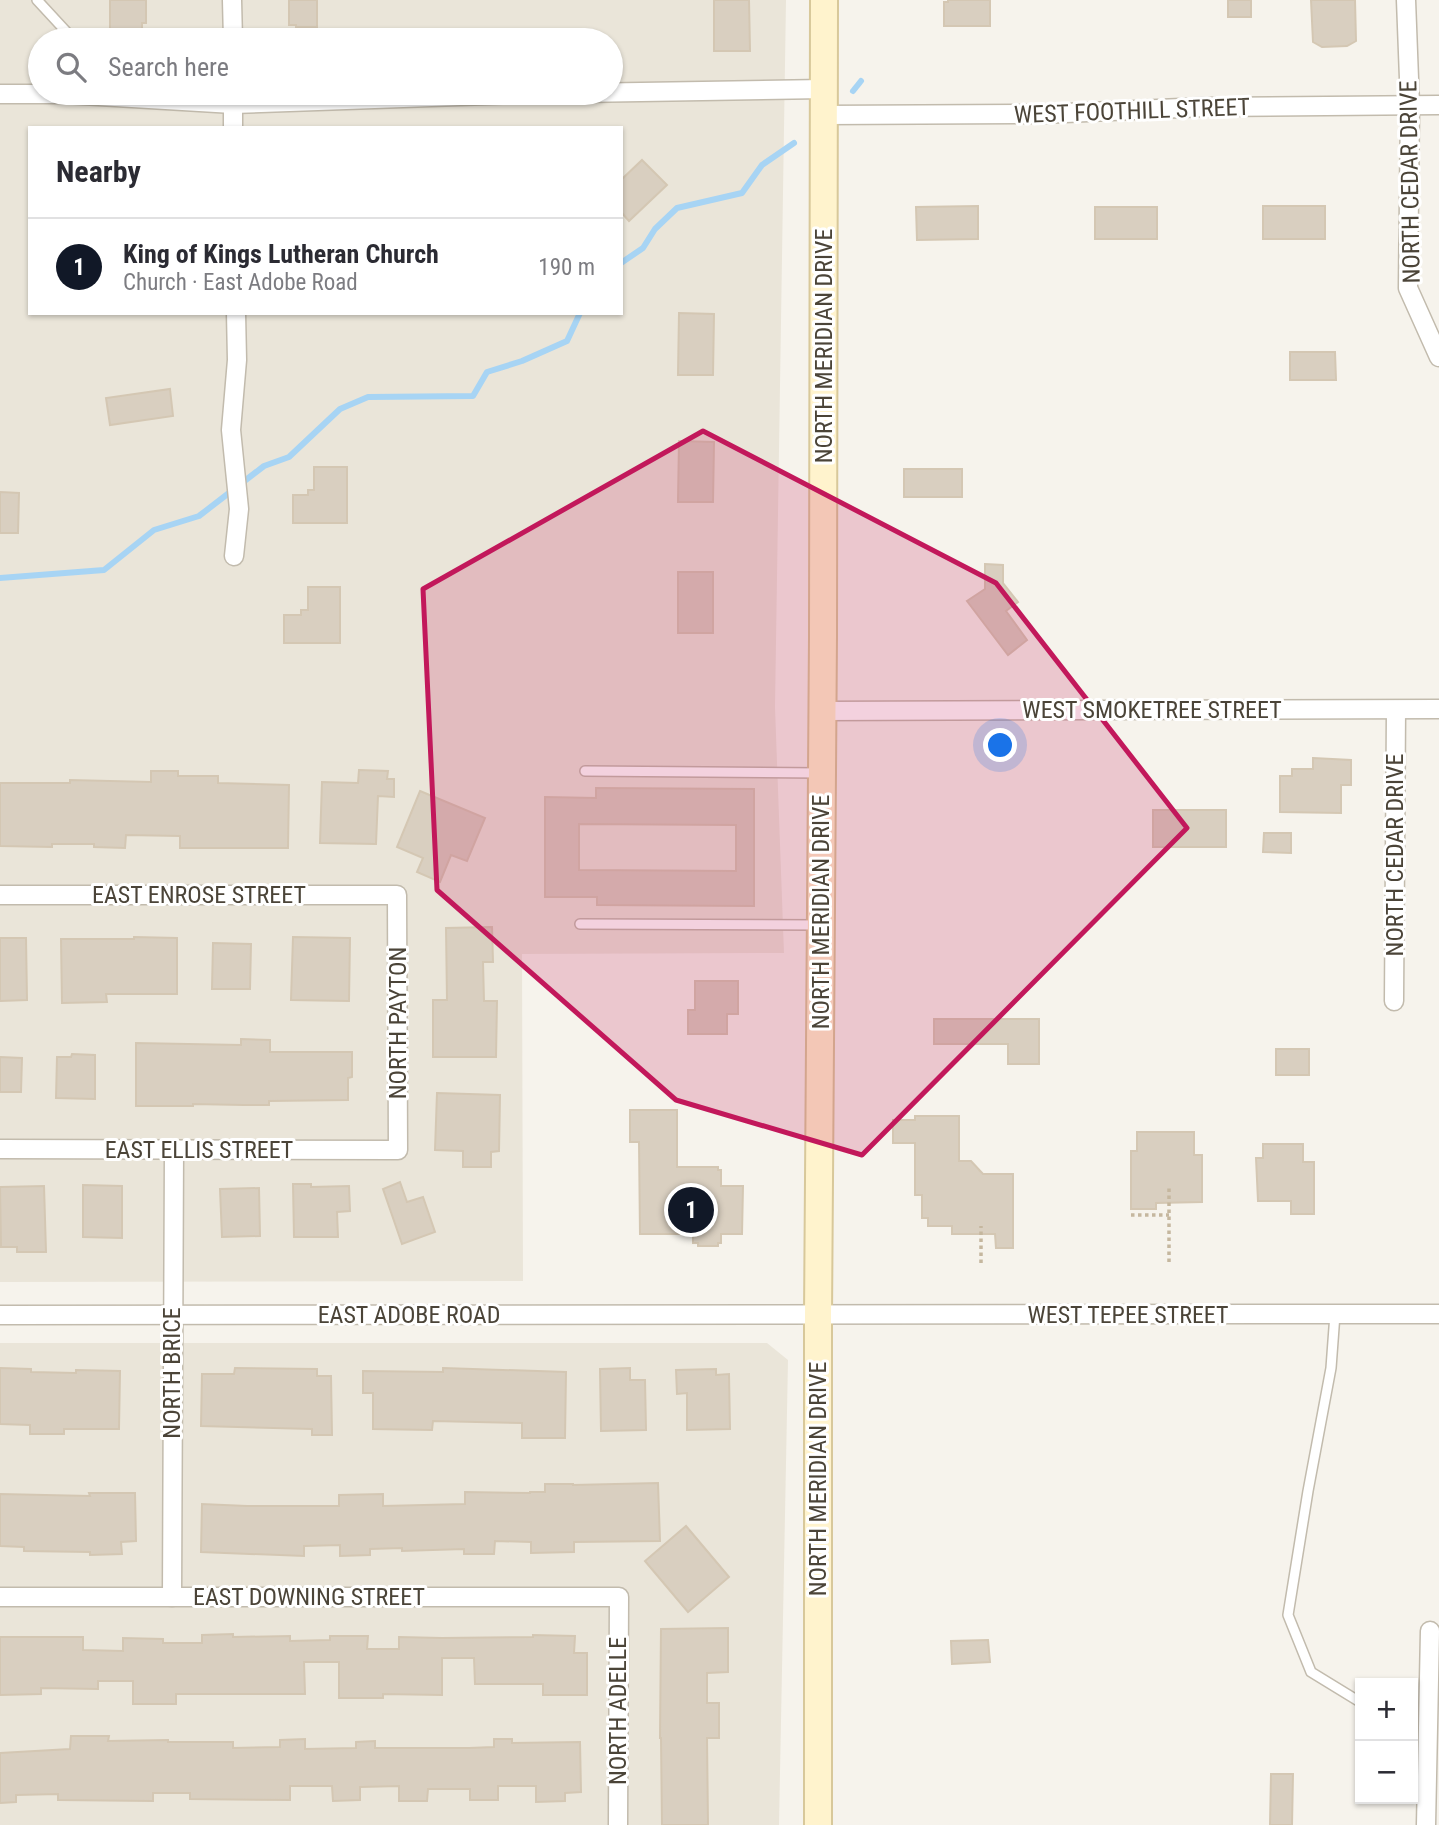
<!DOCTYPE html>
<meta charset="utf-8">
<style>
:root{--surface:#fff;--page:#f2f2f3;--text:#2b2b33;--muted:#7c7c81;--line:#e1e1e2;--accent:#111827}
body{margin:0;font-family:"Roboto Condensed",sans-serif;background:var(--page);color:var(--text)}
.controls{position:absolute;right:21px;bottom:21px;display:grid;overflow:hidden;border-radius:0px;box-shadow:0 2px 5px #0004}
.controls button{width:63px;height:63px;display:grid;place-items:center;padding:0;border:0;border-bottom:2px solid var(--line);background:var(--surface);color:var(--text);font:35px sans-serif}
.you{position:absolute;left:1001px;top:746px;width:24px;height:24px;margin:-18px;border:5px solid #fff;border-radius:50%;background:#1a73e8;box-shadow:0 0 0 10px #1a73e833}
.badge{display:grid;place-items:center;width:46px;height:46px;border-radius:50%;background:var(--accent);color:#fff;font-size:23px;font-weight:700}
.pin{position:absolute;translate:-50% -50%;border:4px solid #fff;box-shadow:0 2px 7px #0006}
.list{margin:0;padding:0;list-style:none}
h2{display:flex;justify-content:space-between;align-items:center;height:91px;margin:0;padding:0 28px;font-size:30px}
h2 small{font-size:23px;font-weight:400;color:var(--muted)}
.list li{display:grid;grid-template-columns:46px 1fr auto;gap:21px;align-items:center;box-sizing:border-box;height:98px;padding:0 28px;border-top:2px solid var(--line)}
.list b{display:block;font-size:26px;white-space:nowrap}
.list p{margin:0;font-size:23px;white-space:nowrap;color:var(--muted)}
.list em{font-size:23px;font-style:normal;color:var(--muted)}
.icon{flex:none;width:38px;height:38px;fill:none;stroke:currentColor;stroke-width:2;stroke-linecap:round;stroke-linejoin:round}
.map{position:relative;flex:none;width:1439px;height:1825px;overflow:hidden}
.search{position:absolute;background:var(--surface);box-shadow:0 2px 5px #0004;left:28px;top:28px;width:595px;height:77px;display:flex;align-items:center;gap:18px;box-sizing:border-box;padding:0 24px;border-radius:38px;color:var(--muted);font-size:26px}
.panel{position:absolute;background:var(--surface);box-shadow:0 2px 5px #0004;left:28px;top:126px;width:595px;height:189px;border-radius:0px}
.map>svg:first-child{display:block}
.residential{fill:#eae5d9;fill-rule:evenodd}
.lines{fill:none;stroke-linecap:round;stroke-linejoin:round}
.stream{stroke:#a7d4f4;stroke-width:6}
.building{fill:#d9cfc0;stroke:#d4c7b3;stroke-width:2;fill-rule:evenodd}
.lane-casing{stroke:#c2bbad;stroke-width:12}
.street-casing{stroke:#c2bbad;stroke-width:21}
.secondary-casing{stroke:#d8c89a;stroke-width:30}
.path{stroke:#c5b79e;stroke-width:3.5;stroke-dasharray:3.5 3.5;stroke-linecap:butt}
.lane{stroke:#fff;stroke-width:9}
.street{stroke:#fff;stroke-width:18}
.secondary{stroke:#fff3cd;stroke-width:26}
.marked{fill:#c2185b;fill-opacity:0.2;stroke:#c2185b;stroke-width:5;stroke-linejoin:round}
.labels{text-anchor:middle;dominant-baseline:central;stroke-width:6;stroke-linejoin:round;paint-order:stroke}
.street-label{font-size:24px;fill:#4b4438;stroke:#fff}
</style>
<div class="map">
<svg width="1439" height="1825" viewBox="0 0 1439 1825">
<rect width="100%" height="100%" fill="#f6f3ec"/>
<g class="residential">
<path d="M0 0H786L775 707 784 953 522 954 523 1281 0 1282ZM40 40H611V93H40ZM30 128H621V313H30Z"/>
<polygon points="0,1343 767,1343 788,1360 779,1825 0,1825"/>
</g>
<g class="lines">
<g class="stream">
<polyline points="853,91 861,81"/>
<polyline points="621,263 643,248 655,229 677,208 742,193 762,165 794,143"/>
<polyline points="0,578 104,570 154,530 199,516 264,466 289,457 340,409 368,397 473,396 487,372 522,361 567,341 580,313"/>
</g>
</g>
<g class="building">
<polygon points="110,0 146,0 146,23 142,23 142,29 137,29 137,40 115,40 115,29 110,29"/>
<polygon points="289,0 317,0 317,27 296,27 296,25 289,25"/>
<polygon points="714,0 749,0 750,51 714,51"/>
<polygon points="948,0 990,0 990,26 944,26 944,2 948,2"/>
<rect x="1228" y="0" width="23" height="17"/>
<polygon points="1311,0 1355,0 1356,41 1347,46 1322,47 1313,42"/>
<polygon points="642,160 667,185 629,221 621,212 621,180"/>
<polygon points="978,206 978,239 917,240 916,207"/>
<rect x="1263" y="206" width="62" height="33"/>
<rect x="1095" y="207" width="62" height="32"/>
<polygon points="679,313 714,314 713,375 678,375"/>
<polygon points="1290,352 1335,352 1336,380 1290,380"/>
<polygon points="170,389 173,416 110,425 106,398"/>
<polygon points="679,441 714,442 713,502 678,502"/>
<polygon points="314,467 347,467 347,523 293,523 293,495 308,495 308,490 314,490"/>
<rect x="904" y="469" width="58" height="28"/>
<polygon points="0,492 19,493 18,533 0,533"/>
<polygon points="985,564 1003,565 1003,583 1018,602 1006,611 1027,640 1008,655 967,601 985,589"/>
<rect x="678" y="572" width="35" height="61"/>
<polygon points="308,587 340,587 340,643 284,643 284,615 301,615 301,610 308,610"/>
<polygon points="1313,758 1351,760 1351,785 1341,785 1341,813 1280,812 1280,776 1292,776 1292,769 1313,769"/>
<polygon points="359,770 388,771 387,779 394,779 394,797 378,796 376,844 320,843 322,782 358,783"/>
<polygon points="151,771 178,771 178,776 218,776 218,783 289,785 288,848 180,848 180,836 126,835 125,848 94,847 94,844 52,844 52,847 0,846 0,783 70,783 70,780 151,782"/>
<path d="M596 788 754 789V906L597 905V897H545V797L596 798ZM579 824 736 825V871L579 870Z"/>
<polygon points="420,791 485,818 467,861 451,855 440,882 417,872 423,858 397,847"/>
<rect x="1153" y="810" width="73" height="37"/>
<polygon points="1264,833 1291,833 1291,853 1263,852"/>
<polygon points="492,927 493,962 483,962 484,1001 497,1001 496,1057 433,1057 433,1000 447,1000 446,928"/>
<polygon points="134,937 177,938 177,994 106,994 107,1002 62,1003 61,939 134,939"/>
<polygon points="293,937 350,938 349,1001 291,1000"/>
<polygon points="0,938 26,938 27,1000 0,1001"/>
<polygon points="213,943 251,944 250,989 212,989"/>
<polygon points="695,981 738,981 738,1014 727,1014 727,1034 688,1034 688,1010 695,1010"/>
<polygon points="934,1019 1039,1019 1039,1064 1008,1064 1008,1044 934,1044"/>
<polygon points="241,1039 270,1040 270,1052 352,1052 352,1077 348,1078 348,1100 269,1101 269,1105 244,1105 193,1104 193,1106 136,1106 136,1043 241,1045"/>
<rect x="1276" y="1049" width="33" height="26"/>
<polygon points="72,1054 95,1055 95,1099 56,1098 57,1057 71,1057"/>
<polygon points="0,1057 22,1058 21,1092 0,1092"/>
<polygon points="437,1093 500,1095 499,1151 491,1152 491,1167 463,1167 463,1151 435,1150"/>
<polygon points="630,1110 677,1110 677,1167 718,1167 718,1170 721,1170 721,1186 743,1186 742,1234 721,1234 721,1243 718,1243 718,1246 698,1246 698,1243 693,1243 693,1234 640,1234 639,1142 630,1142"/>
<polygon points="915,1116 959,1116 959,1161 971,1161 983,1174 1013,1174 1013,1248 996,1248 995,1234 952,1234 952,1226 928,1226 928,1218 922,1218 922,1195 915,1195 915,1143 893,1143 893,1120 915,1120"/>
<polygon points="1137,1132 1194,1132 1194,1155 1202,1155 1202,1202 1156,1203 1156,1209 1131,1209 1131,1151 1137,1151"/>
<polygon points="1263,1144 1303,1144 1303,1162 1314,1162 1314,1214 1291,1214 1291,1201 1258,1201 1256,1158 1263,1158"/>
<polygon points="400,1182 407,1202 423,1197 435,1232 402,1244 383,1189"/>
<polygon points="293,1184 311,1184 311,1187 349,1186 350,1211 337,1212 338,1237 294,1237"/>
<polygon points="83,1185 122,1186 122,1238 83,1237"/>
<polygon points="44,1186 46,1252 17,1252 17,1247 1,1247 0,1187"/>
<polygon points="259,1188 260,1236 222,1237 220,1189"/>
<polygon points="0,1368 31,1369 31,1372 76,1373 76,1370 120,1371 119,1429 64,1429 64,1434 30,1434 30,1425 0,1424"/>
<polygon points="235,1368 317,1369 317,1376 331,1376 332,1435 312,1435 312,1429 201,1426 202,1374 234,1374"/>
<polygon points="443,1368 566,1372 565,1438 522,1438 522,1423 433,1421 432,1430 373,1429 373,1393 363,1393 363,1371 443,1372"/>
<polygon points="630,1368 630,1380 645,1380 646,1430 601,1431 600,1369"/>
<polygon points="716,1369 716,1375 729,1374 730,1429 687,1430 687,1393 677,1394 676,1370"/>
<polygon points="658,1483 660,1541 574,1542 574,1552 531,1553 531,1542 495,1541 494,1554 464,1554 464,1549 402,1551 402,1548 370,1549 370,1555 340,1556 340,1545 304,1546 304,1556 201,1552 202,1504 247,1506 339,1506 339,1495 383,1494 383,1506 465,1504 465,1492 530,1493 530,1492 545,1492 545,1484 573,1484 573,1485"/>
<polygon points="89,1493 135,1493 136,1541 121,1542 122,1554 90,1555 90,1552 24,1551 24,1547 0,1546 0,1494 90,1496"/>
<polygon points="686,1526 729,1577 688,1612 645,1561"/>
<polygon points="728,1628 728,1672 707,1673 707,1703 719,1703 719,1738 707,1738 708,1825 662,1825 661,1738 660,1738 661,1629"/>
<polygon points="233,1634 233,1637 290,1636 290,1641 330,1640 330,1636 368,1636 367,1649 399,1649 399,1637 442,1638 533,1637 533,1635 575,1636 574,1653 587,1653 587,1695 543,1695 543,1684 475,1684 474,1658 442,1658 442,1695 383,1694 383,1698 339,1698 339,1662 304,1662 305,1694 176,1694 176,1704 133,1704 133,1681 98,1681 98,1689 41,1688 41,1694 0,1695 0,1637 83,1637 83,1650 123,1651 123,1638 163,1639 163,1643 202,1643 202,1635"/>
<polygon points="988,1640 990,1662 952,1664 951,1641"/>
<polygon points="71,1736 109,1736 108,1741 168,1740 168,1742 233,1742 233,1748 280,1747 280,1740 305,1739 305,1749 356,1748 356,1742 375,1741 375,1748 469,1748 494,1747 494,1739 512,1739 512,1743 580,1742 581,1792 565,1793 565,1801 536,1802 536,1786 498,1786 498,1800 470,1800 470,1789 428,1789 427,1801 399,1801 399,1786 360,1787 360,1800 333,1801 332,1786 290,1786 290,1800 190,1799 190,1793 153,1793 153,1801 58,1800 58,1794 16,1795 16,1802 0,1803 0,1753 70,1749"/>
<polygon points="1271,1774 1293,1774 1292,1825 1270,1825"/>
</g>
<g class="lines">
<defs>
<g id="lane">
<polyline points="37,0 74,40"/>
<polyline points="585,771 820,773"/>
<polyline points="580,924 819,925"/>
<polyline points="1335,1314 1331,1368 1308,1491 1288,1615 1311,1672 1360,1702"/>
</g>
<g id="street">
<polyline points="232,0 233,40"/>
<polyline points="1406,0 1410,105 1408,288 1439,357"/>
<polyline points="233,93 233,128"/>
<polyline points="0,94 65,94 233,104 518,94 824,89"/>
<polyline points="824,115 1042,114 1204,107 1439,105"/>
<polyline points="234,556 239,509 231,430 237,360 236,313"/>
<polyline points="822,711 1439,709"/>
<polyline points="0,895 397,895 398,1150 0,1149"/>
<polyline points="1394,1001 1396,710"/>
<polyline points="0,1315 1439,1314"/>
<polyline points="0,1597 619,1597 618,1825"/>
<polyline points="172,1597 174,1150"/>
<polyline points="1426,1825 1430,1631"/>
</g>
<polyline id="secondary" points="818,1825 818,1316 823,636 824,0"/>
</defs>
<use href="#lane" class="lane-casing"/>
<use href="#street" class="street-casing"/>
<use href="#secondary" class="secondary-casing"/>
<g class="path">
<polyline points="1131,1215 1169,1215"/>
<polyline points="1169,1262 1169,1187"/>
<polyline points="981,1263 981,1226"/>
</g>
<use href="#lane" class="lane"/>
<use href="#street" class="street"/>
<use href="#secondary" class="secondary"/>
</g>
<path class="marked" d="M703 431 996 583 1187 828 862 1155 676 1100 437 890 423 589Z"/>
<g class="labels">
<g class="street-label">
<text transform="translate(1132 111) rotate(-2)">WEST FOOTHILL STREET</text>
<text transform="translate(1410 182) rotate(-91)">NORTH CEDAR DRIVE</text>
<text transform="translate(824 346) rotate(-90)">NORTH MERIDIAN DRIVE</text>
<text x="1152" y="710">WEST SMOKETREE STREET</text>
<text transform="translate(1395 855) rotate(-90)">NORTH CEDAR DRIVE</text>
<text x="199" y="895">EAST ENROSE STREET</text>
<text transform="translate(821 912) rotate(-90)">NORTH MERIDIAN DRIVE</text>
<text transform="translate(398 1023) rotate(-90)">NORTH PAYTON</text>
<text x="199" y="1150">EAST ELLIS STREET</text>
<text x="409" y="1315">EAST ADOBE ROAD</text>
<text x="1128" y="1315">WEST TEPEE STREET</text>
<text transform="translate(172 1373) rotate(-90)">NORTH BRICE</text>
<text transform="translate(818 1479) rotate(-90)">NORTH MERIDIAN DRIVE</text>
<text x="309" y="1597">EAST DOWNING STREET</text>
<text transform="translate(618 1711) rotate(-90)">NORTH ADELLE</text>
</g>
</g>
</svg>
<div class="controls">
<button>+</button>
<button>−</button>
</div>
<div class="you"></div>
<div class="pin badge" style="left:691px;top:1210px">1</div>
<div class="search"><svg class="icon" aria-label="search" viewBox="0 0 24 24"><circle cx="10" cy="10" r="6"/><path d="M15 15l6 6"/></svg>Search here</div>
<section class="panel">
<h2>Nearby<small></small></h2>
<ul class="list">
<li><span class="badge">1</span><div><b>King of Kings Lutheran Church</b><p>Church · East Adobe Road</p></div><em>190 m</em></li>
</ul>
</section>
</div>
